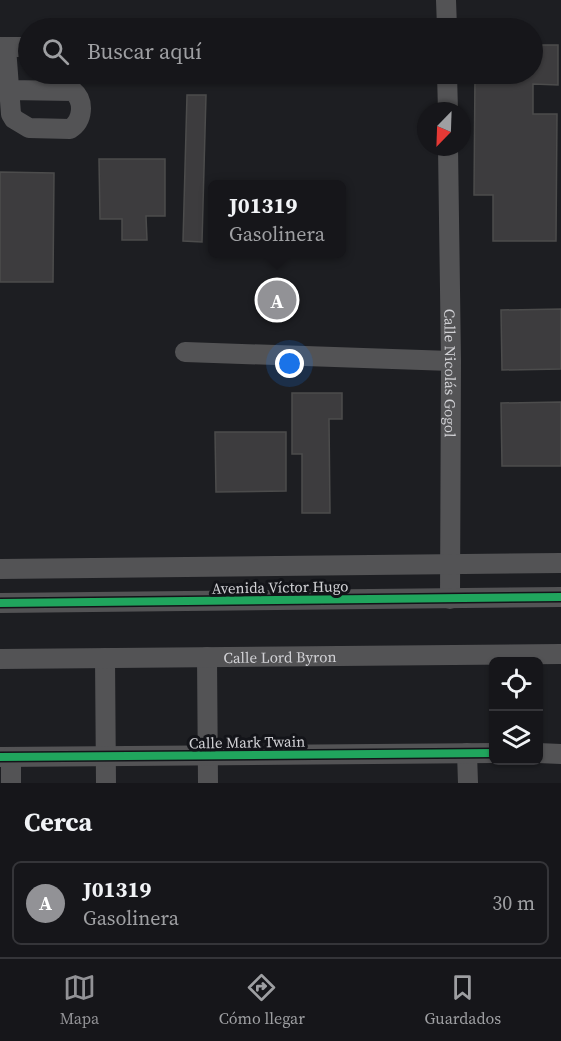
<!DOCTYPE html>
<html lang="es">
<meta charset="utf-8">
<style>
:root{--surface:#16161a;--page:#1f1f23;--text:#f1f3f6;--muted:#9e9fa2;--line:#353539;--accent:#929296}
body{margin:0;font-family:"Source Serif 4",serif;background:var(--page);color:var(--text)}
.controls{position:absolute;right:18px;bottom:18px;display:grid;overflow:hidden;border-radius:9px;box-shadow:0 2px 4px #0004}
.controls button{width:54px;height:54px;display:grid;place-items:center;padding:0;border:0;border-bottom:2px solid var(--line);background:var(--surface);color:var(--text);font:30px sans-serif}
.compass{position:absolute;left:417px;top:102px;width:54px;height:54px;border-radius:50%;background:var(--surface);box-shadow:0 2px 4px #0004;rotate:203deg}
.you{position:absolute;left:290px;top:364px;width:21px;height:21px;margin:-15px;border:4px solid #fff;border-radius:50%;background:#1a73e8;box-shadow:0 0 0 9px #1a73e833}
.badge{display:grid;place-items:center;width:39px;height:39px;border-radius:50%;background:var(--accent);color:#fff;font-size:20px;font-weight:700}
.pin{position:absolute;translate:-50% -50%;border:3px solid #fff;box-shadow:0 2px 6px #0006}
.popup{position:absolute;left:208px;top:180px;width:138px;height:78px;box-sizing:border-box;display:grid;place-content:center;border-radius:9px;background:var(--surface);filter:drop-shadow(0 2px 4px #0005);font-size:20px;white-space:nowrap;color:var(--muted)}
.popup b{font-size:22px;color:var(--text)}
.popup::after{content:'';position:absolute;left:50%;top:100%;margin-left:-12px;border:12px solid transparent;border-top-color:var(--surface)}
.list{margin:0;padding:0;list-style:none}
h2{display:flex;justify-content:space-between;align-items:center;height:78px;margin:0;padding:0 24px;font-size:26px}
h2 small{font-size:20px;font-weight:400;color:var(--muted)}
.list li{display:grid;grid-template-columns:39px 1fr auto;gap:18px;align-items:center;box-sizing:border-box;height:84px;margin:0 12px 12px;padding:0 12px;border:2px solid var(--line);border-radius:9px}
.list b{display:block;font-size:22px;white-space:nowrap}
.list p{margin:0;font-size:20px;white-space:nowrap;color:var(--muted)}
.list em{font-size:20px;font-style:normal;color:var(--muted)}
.icon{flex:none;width:33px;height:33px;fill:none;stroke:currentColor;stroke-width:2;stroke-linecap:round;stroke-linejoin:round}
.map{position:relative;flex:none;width:561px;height:783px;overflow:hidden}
.search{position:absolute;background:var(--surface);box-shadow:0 2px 4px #0004;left:18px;right:18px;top:18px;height:66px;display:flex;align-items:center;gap:15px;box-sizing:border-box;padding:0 21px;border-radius:33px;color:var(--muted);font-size:22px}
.sheet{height:174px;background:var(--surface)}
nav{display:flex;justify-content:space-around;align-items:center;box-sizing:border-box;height:84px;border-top:2px solid var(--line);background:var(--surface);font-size:16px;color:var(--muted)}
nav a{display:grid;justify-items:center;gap:3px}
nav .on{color:var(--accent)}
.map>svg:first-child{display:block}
.building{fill:#3d3c3e;stroke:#4c4c4c;stroke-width:1.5}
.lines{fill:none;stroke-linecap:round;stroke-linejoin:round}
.minor{stroke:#535355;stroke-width:20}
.cycleway-casing{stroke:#131419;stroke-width:11}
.cycleway{stroke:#20a55d;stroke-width:8}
.labels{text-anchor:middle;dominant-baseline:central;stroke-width:6;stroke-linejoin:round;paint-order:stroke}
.street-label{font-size:15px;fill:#d1d1d5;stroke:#131419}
</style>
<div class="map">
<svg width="561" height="783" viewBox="0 0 561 783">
<rect width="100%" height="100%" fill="#1d1e22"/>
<g class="building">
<polygon points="532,45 558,45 558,85 533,84 533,114 557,114 556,241 493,241 493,195 474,195 475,74 532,74"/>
<polygon points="187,95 206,95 202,242 183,241"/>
<polygon points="99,159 165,159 165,216 146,216 147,240 122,240 122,219 100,219"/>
<polygon points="0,172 54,173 53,282 0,282"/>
<polygon points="561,309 561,369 502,370 501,310"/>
<polygon points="292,393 342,393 342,419 329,419 330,513 302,513 302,454 292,454"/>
<polygon points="561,402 561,466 502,466 501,403"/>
<polygon points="215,432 286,432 286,491 216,492"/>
</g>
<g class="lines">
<g class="minor">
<polyline points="446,0 447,28"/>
<polyline points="0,47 28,47"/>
<path d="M6 47 11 114 14 119 29 128 70 129C83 121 85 101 73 91L9 90"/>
<polyline points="447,74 448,111"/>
<path id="s1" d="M448 147 451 361 450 599"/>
<polyline points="185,352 451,361"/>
<polyline points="0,569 561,563"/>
<polyline points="0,603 561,597"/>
<polyline points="207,657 208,783"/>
<polyline points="105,658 106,783"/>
<path id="s2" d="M0 659 561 654"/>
<polyline points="467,753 468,783"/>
<polyline points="538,753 561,754"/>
<polyline points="0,757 494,753"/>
<polyline points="11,757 11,783"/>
</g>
<defs>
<g id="cycleway">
<polyline points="0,603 561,597"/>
<polyline points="0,757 494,753"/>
</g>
</defs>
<use href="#cycleway" class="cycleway-casing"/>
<use href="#cycleway" class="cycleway"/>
</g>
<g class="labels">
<g class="street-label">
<text stroke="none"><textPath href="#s1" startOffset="226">Calle Nicolás Gogol</textPath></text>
<text transform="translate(280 587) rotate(-1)">Avenida Víctor Hugo</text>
<text stroke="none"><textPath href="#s2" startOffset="280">Calle Lord Byron</textPath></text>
<text transform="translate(247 742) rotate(-1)">Calle Mark Twain</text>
</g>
</g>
</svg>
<div class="controls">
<button><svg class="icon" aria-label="locate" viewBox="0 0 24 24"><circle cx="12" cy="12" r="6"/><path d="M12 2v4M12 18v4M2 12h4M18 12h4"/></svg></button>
<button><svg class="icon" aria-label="layers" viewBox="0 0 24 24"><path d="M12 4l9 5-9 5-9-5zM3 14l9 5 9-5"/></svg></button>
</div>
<svg class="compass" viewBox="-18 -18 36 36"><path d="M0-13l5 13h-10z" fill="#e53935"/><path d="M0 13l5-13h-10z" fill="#9e9fa2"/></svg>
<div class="you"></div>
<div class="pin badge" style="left:277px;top:300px">A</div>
<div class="popup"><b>J01319</b>Gasolinera</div>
<div class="search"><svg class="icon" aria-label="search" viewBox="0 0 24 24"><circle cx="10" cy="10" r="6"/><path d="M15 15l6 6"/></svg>Buscar aquí</div>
</div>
<section class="sheet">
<h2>Cerca<small></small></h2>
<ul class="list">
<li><span class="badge">A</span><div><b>J01319</b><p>Gasolinera</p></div><em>30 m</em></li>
</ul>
</section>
<nav>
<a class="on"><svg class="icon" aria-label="map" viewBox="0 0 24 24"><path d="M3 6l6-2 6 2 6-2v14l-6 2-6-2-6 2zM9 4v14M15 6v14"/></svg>Mapa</a>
<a><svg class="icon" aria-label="directions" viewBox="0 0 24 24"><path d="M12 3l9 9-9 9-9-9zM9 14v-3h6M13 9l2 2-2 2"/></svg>Cómo llegar</a>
<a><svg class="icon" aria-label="saved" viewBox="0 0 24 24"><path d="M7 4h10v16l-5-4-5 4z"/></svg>Guardados</a>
</nav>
